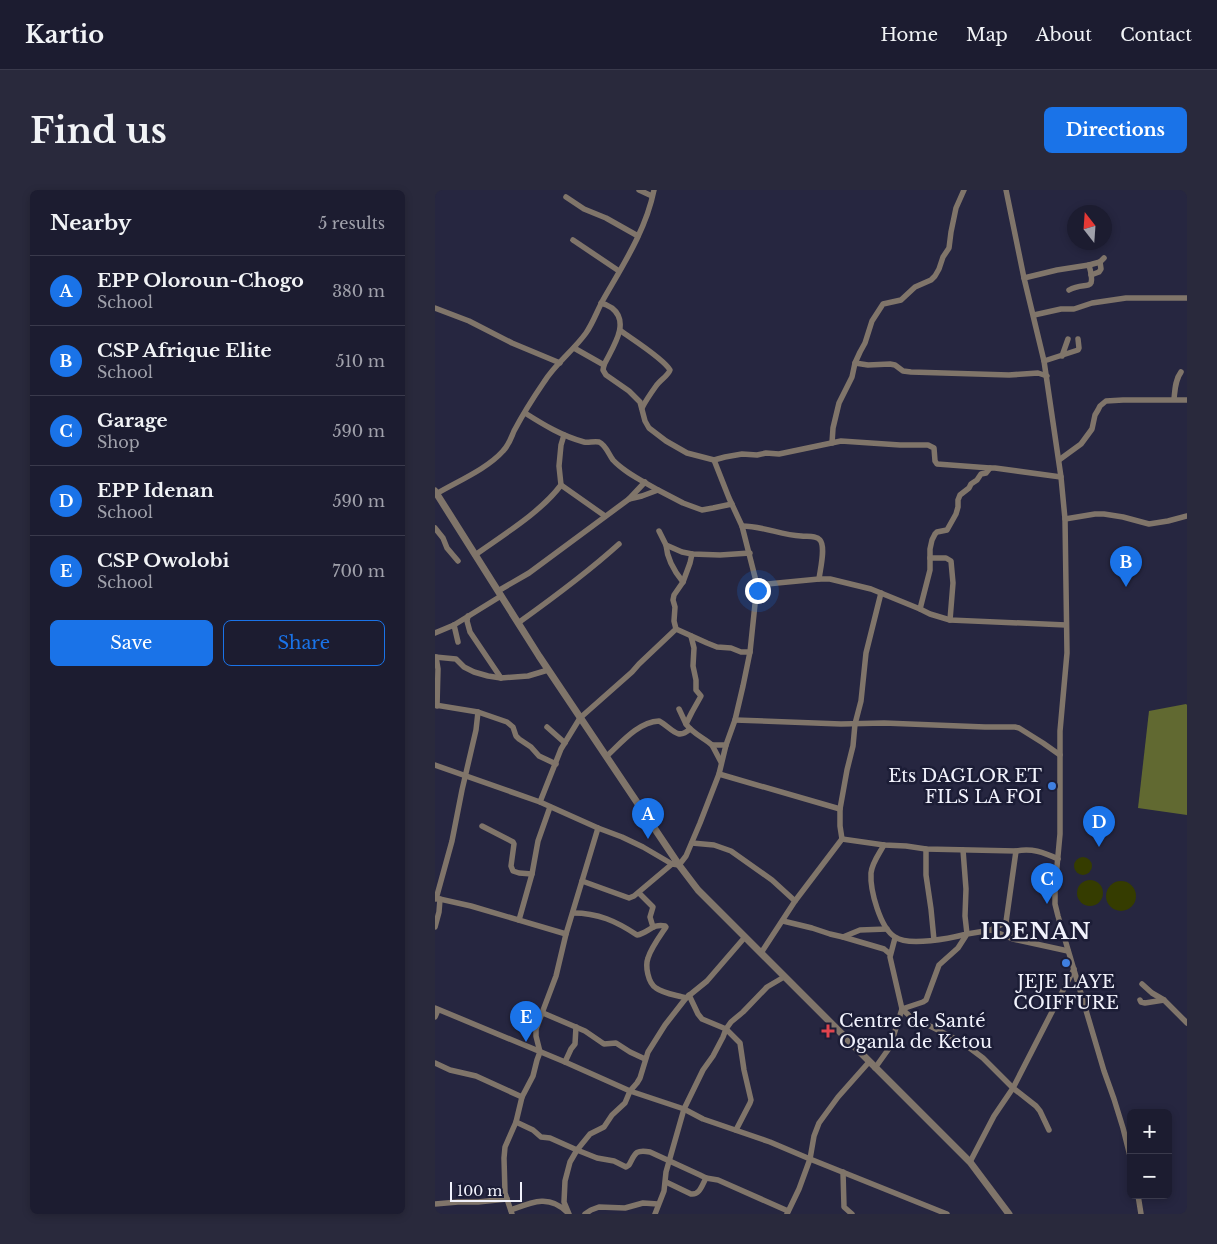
<!DOCTYPE html>
<meta charset="utf-8">
<style>
:root{--surface:#1c1c30;--page:#29293c;--text:#f1f3f6;--muted:#a0a1ab;--line:#3a3a4c;--accent:#1a73e8}
body{margin:0;font-family:"Libre Baskerville",serif;background:var(--page);color:var(--text)}
.controls{position:absolute;right:15px;bottom:15px;display:grid;overflow:hidden;border-radius:8px;box-shadow:0 2px 8px #0003}
.controls button{width:45px;height:45px;display:grid;place-items:center;padding:0;border:0;border-bottom:1px solid var(--line);background:var(--surface);color:var(--text);font:25px sans-serif}
.compass{position:absolute;left:632px;top:15px;width:45px;height:45px;border-radius:50%;background:var(--surface);box-shadow:0 2px 8px #0003;rotate:343deg}
.scale{position:absolute;left:15px;bottom:12px;width:72px;box-sizing:border-box;padding-left:5px;border:2px solid #f1f2fc;border-top:0;font-size:14px;line-height:18px;white-space:nowrap;color:#f1f2fc;-webkit-text-stroke:4px #1c1d36;paint-order:stroke}
.you{position:absolute;left:322px;top:400px;width:18px;height:18px;margin:-12px;border:4px solid #fff;border-radius:50%;background:#1a73e8;box-shadow:0 0 0 8px #1a73e833}
.badge{display:grid;place-items:center;width:32px;height:32px;border-radius:50%;background:var(--accent);color:#fff;font-size:16px;font-weight:700}
.pin{position:absolute;translate:-50% -41px;filter:drop-shadow(0 1px 2px #0008)}
.pin::after{content:'';position:absolute;top:26px;width:18px;height:15px;background:inherit;clip-path:polygon(0 0,100% 0,50% 100%)}
.list{margin:0;padding:0;list-style:none}
h2{display:flex;justify-content:space-between;align-items:center;height:65px;margin:0;padding:0 20px;font-size:21px}
h2 small{font-size:16px;font-weight:400;color:var(--muted)}
.list li{display:grid;grid-template-columns:32px 1fr auto;gap:15px;align-items:center;box-sizing:border-box;height:70px;padding:0 20px;border-top:1px solid var(--line)}
.list b{display:block;font-size:19px;white-space:nowrap}
.list p{margin:0;font-size:16px;white-space:nowrap;color:var(--muted)}
.list em{font-size:16px;font-style:normal;color:var(--muted)}
.actions{display:flex;gap:10px;padding:15px 20px}
.actions a{flex:1;padding:11px 0;border:1px solid var(--accent);border-radius:8px;text-align:center;font-size:18px;color:var(--accent)}
.actions .main{background:var(--accent);color:#fff}
.map{position:relative;flex:none;width:752px;height:1024px;overflow:hidden;border-radius:8px}
header{display:flex;align-items:center;gap:30px;box-sizing:border-box;height:70px;padding:0 25px;background:var(--surface);border-bottom:1px solid var(--line)}
header strong{font-size:24px}
nav{display:flex;gap:28px;margin-inline-start:auto;font-size:18px}
.intro{display:flex;align-items:center;justify-content:space-between;box-sizing:border-box;height:120px;padding:0 30px}
h1{margin:0;font-size:35px}
.button{padding:12px 22px;border-radius:8px;background:var(--accent);color:#fff;font-size:18px;font-weight:700}
main{display:flex;gap:30px;padding:0 30px}
aside{flex:1;background:var(--surface);border-radius:8px;box-shadow:0 2px 8px #0003}
.map>svg:first-child{display:block}
.green{fill:#353c00}
.forest{fill:#616931}
.lines{fill:none;stroke-linecap:round;stroke-linejoin:round}
.minor{stroke:#80756a;stroke-width:5.5}
.tertiary{stroke:#80756a;stroke-width:7}
.shop-dot{fill:#3f7fe0;stroke:#1c1d36;stroke-width:2}
.health-dot{fill:#e0444e;stroke:#1c1d36;stroke-width:2}
.labels{text-anchor:middle;dominant-baseline:central;stroke-width:5;stroke-linejoin:round;paint-order:stroke}
.poi-label{font-size:18px;fill:#f1f2fc;stroke:#1c1d36;text-anchor:end}
.district-label{font-size:22px;font-weight:bold;letter-spacing:1px;fill:#f1f2fc;stroke:#1c1d36}
</style>
<header>
<strong>Kartio</strong>
<nav><a>Home</a><a>Map</a><a>About</a><a>Contact</a></nav>
</header>
<div class="intro"><h1>Find us</h1><a class="button">Directions</a></div>
<main>
<aside>
<h2>Nearby<small>5 results</small></h2>
<ul class="list">
<li><span class="badge">A</span><div><b>EPP Oloroun-Chogo</b><p>School</p></div><em>380 m</em></li>
<li><span class="badge">B</span><div><b>CSP Afrique Elite</b><p>School</p></div><em>510 m</em></li>
<li><span class="badge">C</span><div><b>Garage</b><p>Shop</p></div><em>590 m</em></li>
<li><span class="badge">D</span><div><b>EPP Idenan</b><p>School</p></div><em>590 m</em></li>
<li><span class="badge">E</span><div><b>CSP Owolobi</b><p>School</p></div><em>700 m</em></li>
</ul>
<div class="actions"><a class="main">Save</a><a>Share</a></div>
</aside>
<div class="map">
<svg width="752" height="1024" viewBox="0 0 752 1024">
<rect width="100%" height="100%" fill="#262640"/>
<g class="green">
<circle cx="648" cy="676" r="9"/>
<circle cx="655" cy="703" r="13"/>
<circle cx="686" cy="706" r="15"/>
</g>
<polygon class="forest" points="751,514 752,515 752,625 703,618 714,521"/>
<g class="lines">
<g class="minor">
<polyline points="204,0 217,6"/>
<polyline points="571,0 589,88 609,171 626,287 630,329 632,463 625,541 625,644 620,698 620,714 623,726 669,881 679,909 688,938 696,970"/>
<polyline points="131,7 149,19 171,28 203,46"/>
<polyline points="138,50 184,81"/>
<polyline points="654,75 665,72 669,68"/>
<polyline points="656,85 664,82 666,79 665,72"/>
<path d="M589 88 622 80 654 75C662 105 651 90 634 100"/>
<polyline points="0,118 34,131 77,153 125,173"/>
<polyline points="599,125 626,119 639,119 657,113 691,108 752,108"/>
<path d="M186 141C197 149 229 169 235 180 233 186 225 190 221 196 216 203 211 210 207 218"/>
<polyline points="139,158 169,175"/>
<polyline points="627,166 633,149"/>
<polyline points="609,171 643,160 644,158 643,149"/>
<polyline points="420,173 433,175 455,174 460,175 468,181 476,182 574,185 603,183 612,186"/>
<path d="M739 209C740 200 740 190 746 182"/>
<path d="M90 223C109 235 127 246 149 252 153 253 159 251 164 252 171 255 174 265 178 270 190 283 208 291 223 300"/>
<polyline points="397,253 398,238 404,213 417,187 420,173 425,162 430,153 437,131 448,114 466,110 480,97 496,90 500,86 504,79 508,67 514,58 516,42 521,18 529,0"/>
<polyline points="279,270 290,267 307,264 322,265 331,263 344,264 406,251 465,255 493,255 499,258 500,271 502,274 555,278"/>
<polyline points="624,270 646,254 657,239 660,225 663,220 665,216 671,211 688,210 752,210"/>
<polyline points="126,295 170,326"/>
<path d="M1 304C23 291 52 279 68 261 74 255 76 248 79 241 88 224 98 208 109 192 120 174 138 161 151 143 158 133 162 121 168 110 188 75 211 40 219 0"/>
<polyline points="194,309 210,292"/>
<polyline points="630,329 660,324 669,324 688,327 714,334 733,331 752,326"/>
<path d="M307 336C328 336 346 345 366 346 372 347 381 345 385 350 391 357 385 380 384 389"/>
<polyline points="0,338 8,348 12,358 23,371"/>
<polyline points="224,341 231,355 247,362 257,364 285,365 315,363"/>
<path d="M231 355C232 368 239 381 248 392"/>
<polyline points="257,364 255,373 248,392 239,405 238,410 240,417 239,431 241,439 272,453 282,457 296,458 306,462 315,462"/>
<path d="M40 365C68 345 106 322 126 295L124 276 126 255 129 245"/>
<polyline points="495,368 511,368 516,371 518,393 515,430"/>
<polyline points="322,395 384,389 395,389 436,399 485,419 495,424 515,430 631,435"/>
<polyline points="63,401 94,383 194,309 207,306 223,300 248,313 267,320 278,318 297,314"/>
<polyline points="485,419 495,380 495,359 497,350 500,344 502,342 512,340 521,324 523,317 523,310 525,305 534,298 536,294 542,290 546,284 551,283 555,278 560,278 626,287"/>
<polyline points="33,426 32,431 35,442 66,488"/>
<path d="M83 433C118 408 152 383 184 354"/>
<polyline points="19,435 23,452"/>
<polyline points="0,443 19,435 66,406"/>
<path d="M256 446 259 458 258 476 261 490V500L266 506 257 522 251 534C257 543 269 548 277 555H291"/>
<polyline points="0,467 21,469 29,477 39,482 53,486 66,488 93,486 113,480"/>
<polyline points="1,467 3,479 2,516"/>
<polyline points="0,515 43,522 72,532 78,537 81,546 84,549 96,557 104,566 121,574"/>
<polyline points="244,519 251,534"/>
<polyline points="300,530 406,534 449,533 550,537 580,537 584,538 608,553 625,565"/>
<polyline points="112,537 130,553"/>
<polyline points="277,555 286,572"/>
<path d="M172 566C186 553 203 532 224 531 237 538 242 551 255 539"/>
<path d="M0 575 105 612 163 638 187 647 208 657 237 674 244 675 251 666 265 633 284 584 291 555 300 530 308 496 315 462 322 395 307 336 294 308 279 270 252 263 231 251 214 238 210 231 205 212 194 201 171 185 168 180 169 175C177 158 196 133 177 118 174 116 170 114 166 113"/>
<polyline points="284,584 405,619"/>
<polyline points="105,612 126,559 145,528 197,482 204,474 241,439"/>
<polyline points="47,636 78,652 79,654 76,676 78,681 84,683 97,684"/>
<path d="M407 649 449 655 471 656 491 659 581 661C597 658 608 662 623 669"/>
<polyline points="257,653 279,655 296,661 337,690 360,711"/>
<path d="M449 655C444 664 437 673 436 683 435 700 445 738 460 747 474 757 516 748 532 744L530 726 531 699 528 660"/>
<polyline points="491,659 491,685 496,719 499,750"/>
<polyline points="147,691 194,708 199,706 237,674"/>
<polyline points="204,703 218,717 215,727 218,737"/>
<polyline points="0,708 36,716 131,744"/>
<polyline points="1,709 17,651 27,600 41,540 43,522"/>
<path d="M138 723C163 723 181 731 202 745 213 743 218 733 230 736L231 737C225 746 216 758 213 768 210 776 213 793 221 798 229 804 242 805 251 808"/>
<polyline points="84,730 97,684 103,651 115,617"/>
<polyline points="348,731 377,738 395,744 408,747 449,759 455,764"/>
<polyline points="0,737 4,722 5,709"/>
<polyline points="556,740 578,749 633,761"/>
<polyline points="408,747 425,740 452,739"/>
<polyline points="460,748 455,767 467,819 478,829 497,837 528,853 548,868 578,898 601,916 605,921 614,940"/>
<polyline points="578,749 571,732 581,661"/>
<polyline points="326,763 360,711 407,649 405,636 405,619 412,580 418,556 420,534 426,511 431,463 446,403"/>
<polyline points="707,794 717,803 729,810 752,833"/>
<polyline points="254,805 263,824 267,829 291,839 305,853 309,880 316,910 315,913 301,940"/>
<polyline points="705,810 706,812 710,813 729,810"/>
<polyline points="0,818 130,872 195,901 249,919 268,929 335,952 375,969 512,1024"/>
<polyline points="108,823 150,841 169,854 181,853 195,862 210,869"/>
<polyline points="0,827 3,820"/>
<polyline points="130,872 136,859 140,854 141,837"/>
<polyline points="0,873 15,880 41,886 87,907"/>
<polyline points="440,878 455,857 467,819 488,812 491,810 504,775 523,758 532,744 556,740 571,732"/>
<path d="M81 932 98 940 106 947 115 948 142 960 162 968 179 971 191 977 194 975C200 964 200 959 215 962L265 985 271 988 283 990 353 1021"/>
<polyline points="535,972 559,926 578,898 639,779"/>
<polyline points="408,982 409,1017 417,1024"/>
<path d="M231 992 256 1004C265 1005 267 995 271 988"/>
<polyline points="703,1005 706,1024"/>
<polyline points="0,1014 23,1012 43,1012 72,1009"/>
<path d="M76 1020C97 1012 114 1004 132 1022"/>
<polyline points="77,1024 70,1003 69,968 70,957 81,932 87,907 98,886 102,870 105,862 101,846 101,839 121,786 131,744 163,638"/>
<polyline points="134,1024 129,1012 130,991 135,972 142,960 155,944 169,937 177,925 190,913 195,901 202,893 205,888 213,862 230,835 251,808 272,791 310,747"/>
<polyline points="150,1024 156,1020 164,1017 190,1018 208,1013 223,1014"/>
<polyline points="220,1024 229,1001 231,982 249,919 268,880 278,866 288,847 291,839 296,832 308,822 332,797 349,787"/>
<polyline points="352,1024 364,999 375,969 379,946 384,933 403,907 434,872"/>
</g>
<polyline class="tertiary" points="0,301 104,466 244,675 263,700 535,972 574,1024"/>
</g>
<g class="shop-dot">
<circle cx="617" cy="596" r="5"/>
<circle cx="631" cy="773" r="5"/>
</g>
<path class="health-dot" d="M390.5 833.5h5v5h5v5h-5v5h-5v-5h-5v-5h5z"/>
<g class="labels">
<g class="poi-label">
<text x="607" y="586">Ets DAGLOR ET<tspan x="607" dy="21">FILS LA FOI</tspan></text>
<text x="631" y="792" text-anchor="middle">JEJE LAYE<tspan x="631" dy="21">COIFFURE</tspan></text>
<text x="404" y="831" text-anchor="start">Centre de Santé<tspan x="404" dy="21">Oganla de Ketou</tspan></text>
</g>
<g class="district-label">
<text x="601" y="741">IDENAN</text>
</g>
</g>
</svg>
<div class="controls">
<button>+</button>
<button>−</button>
</div>
<svg class="compass" viewBox="-18 -18 36 36"><path d="M0-13l5 13h-10z" fill="#e53935"/><path d="M0 13l5-13h-10z" fill="#a0a1ab"/></svg>
<div class="scale">100 m</div>
<div class="you"></div>
<div class="pin badge" style="left:213px;top:649px">A</div>
<div class="pin badge" style="left:691px;top:397px">B</div>
<div class="pin badge" style="left:612px;top:714px">C</div>
<div class="pin badge" style="left:664px;top:657px">D</div>
<div class="pin badge" style="left:91px;top:852px">E</div>
</div>
</main>
